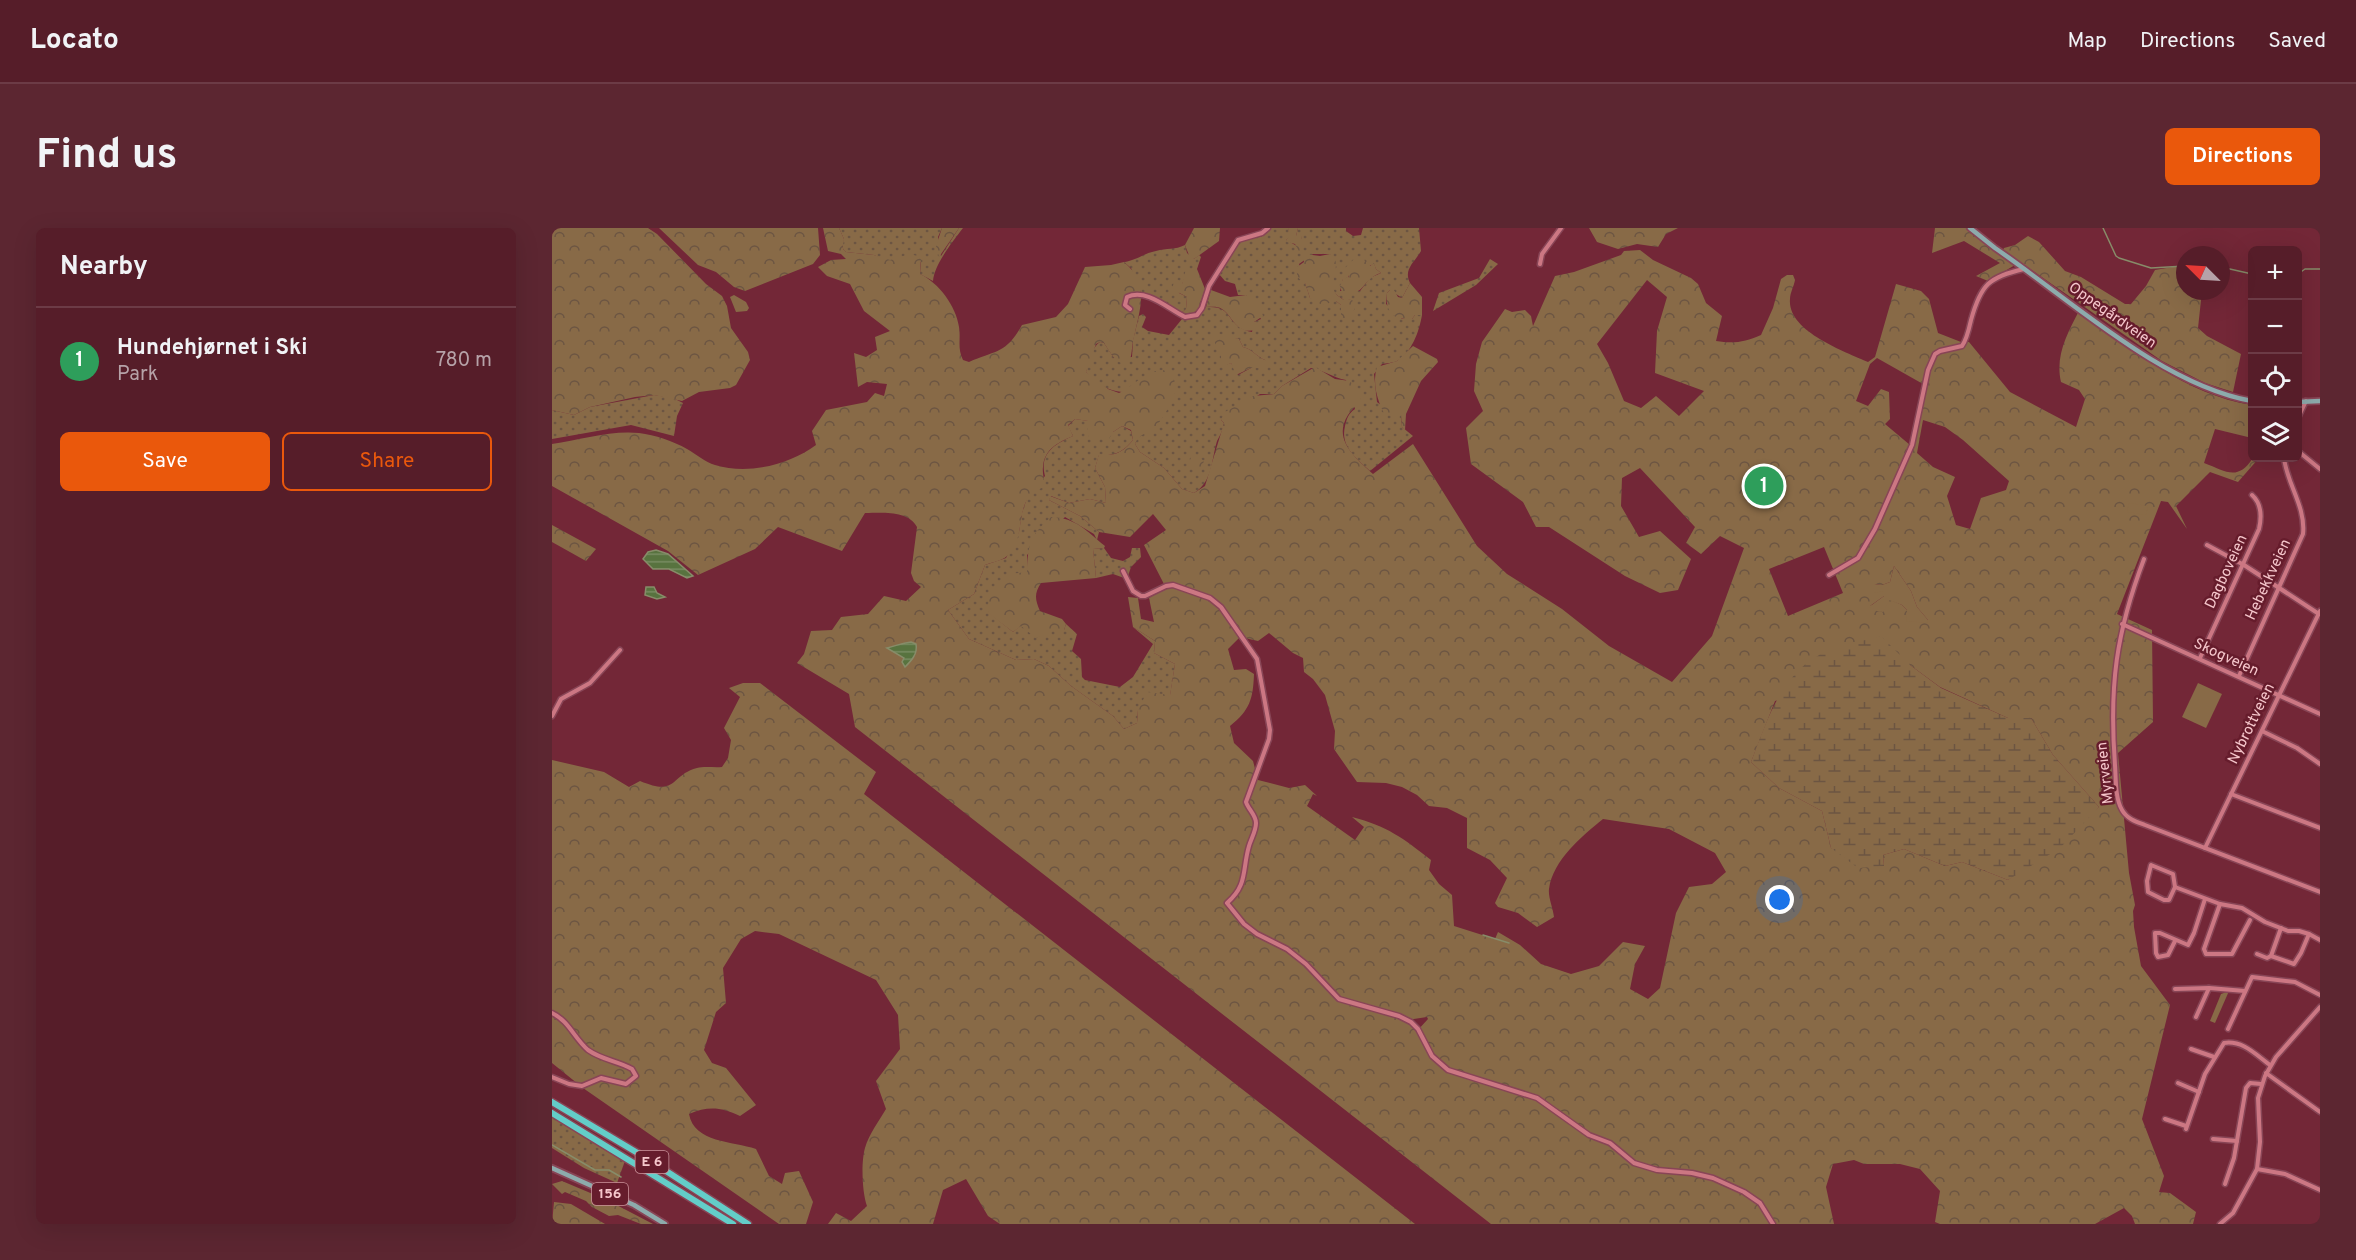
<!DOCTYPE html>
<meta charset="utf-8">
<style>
:root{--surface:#561d29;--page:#5c2631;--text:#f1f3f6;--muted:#b6a2a8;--line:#6c3b46;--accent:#ea580c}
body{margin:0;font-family:Overpass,sans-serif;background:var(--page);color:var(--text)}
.controls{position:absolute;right:18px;top:18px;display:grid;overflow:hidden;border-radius:9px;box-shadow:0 6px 24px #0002}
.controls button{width:54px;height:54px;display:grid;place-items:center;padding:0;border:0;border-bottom:2px solid var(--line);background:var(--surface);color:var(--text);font:30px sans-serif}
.compass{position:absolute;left:1624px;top:18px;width:54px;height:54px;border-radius:50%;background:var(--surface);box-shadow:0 6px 24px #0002;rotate:294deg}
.you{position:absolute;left:1228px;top:672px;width:21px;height:21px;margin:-15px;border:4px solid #fff;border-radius:50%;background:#1a73e8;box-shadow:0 0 0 9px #1a73e833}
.badge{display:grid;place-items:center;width:39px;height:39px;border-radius:50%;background:var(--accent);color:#fff;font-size:20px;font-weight:700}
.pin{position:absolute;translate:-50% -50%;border:3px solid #fff;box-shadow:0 2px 6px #0006}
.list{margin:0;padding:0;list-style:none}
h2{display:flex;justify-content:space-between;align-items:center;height:78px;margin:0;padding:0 24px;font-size:26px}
h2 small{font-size:20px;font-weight:400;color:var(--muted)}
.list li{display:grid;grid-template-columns:39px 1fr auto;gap:18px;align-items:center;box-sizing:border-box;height:108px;padding:0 24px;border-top:2px solid var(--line)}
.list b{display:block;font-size:22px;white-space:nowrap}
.list p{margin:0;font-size:20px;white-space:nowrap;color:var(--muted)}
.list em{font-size:20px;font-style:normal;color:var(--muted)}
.actions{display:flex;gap:12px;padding:18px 24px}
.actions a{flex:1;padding:14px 0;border:2px solid var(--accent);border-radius:9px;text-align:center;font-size:21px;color:var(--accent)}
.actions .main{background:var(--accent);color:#fff}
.icon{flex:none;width:33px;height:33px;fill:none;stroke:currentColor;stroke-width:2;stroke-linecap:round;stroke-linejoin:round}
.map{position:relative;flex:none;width:1768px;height:996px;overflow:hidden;border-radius:9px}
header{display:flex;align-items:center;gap:36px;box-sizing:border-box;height:84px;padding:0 30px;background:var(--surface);border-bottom:2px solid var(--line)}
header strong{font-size:28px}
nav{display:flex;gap:33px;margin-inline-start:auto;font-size:21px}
.intro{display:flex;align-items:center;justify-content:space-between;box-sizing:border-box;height:144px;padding:0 36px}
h1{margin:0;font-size:42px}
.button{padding:15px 27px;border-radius:9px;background:var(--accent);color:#fff;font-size:21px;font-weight:700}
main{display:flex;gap:36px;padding:0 36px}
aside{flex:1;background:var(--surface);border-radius:9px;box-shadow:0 6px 24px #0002}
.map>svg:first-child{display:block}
.grass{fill:url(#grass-dots);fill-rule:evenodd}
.forest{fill:url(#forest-crowns);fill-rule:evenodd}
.wetland{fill:url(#wetland-marsh)}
.green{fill:#886a47}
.water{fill:url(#water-rules);stroke:#878c69;stroke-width:1.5}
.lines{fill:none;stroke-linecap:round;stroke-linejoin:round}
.stream{stroke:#878c69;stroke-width:1.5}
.minor-casing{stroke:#884556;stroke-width:7}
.major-casing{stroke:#884556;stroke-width:8}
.highway-casing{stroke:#884556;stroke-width:9}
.minor{stroke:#cc7783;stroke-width:4}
.major{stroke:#8dabac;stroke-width:4.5}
.highway{stroke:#63cdc8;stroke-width:6}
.labels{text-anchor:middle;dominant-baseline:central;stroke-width:5;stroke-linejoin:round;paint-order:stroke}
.shield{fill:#661c2c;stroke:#cb949c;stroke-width:1.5}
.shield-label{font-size:14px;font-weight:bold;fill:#f6c7cc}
.street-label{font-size:15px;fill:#f6c7cc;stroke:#661c2c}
</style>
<header>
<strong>Locato</strong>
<nav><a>Map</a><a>Directions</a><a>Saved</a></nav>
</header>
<div class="intro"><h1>Find us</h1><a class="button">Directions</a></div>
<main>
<aside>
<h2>Nearby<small></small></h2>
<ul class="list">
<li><span class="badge" style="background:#2e9e5b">1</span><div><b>Hundehjørnet i Ski</b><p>Park</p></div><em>780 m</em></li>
</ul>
<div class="actions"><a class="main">Save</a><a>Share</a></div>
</aside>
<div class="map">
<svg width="1768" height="996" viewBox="0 0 1768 996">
<defs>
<pattern id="grass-dots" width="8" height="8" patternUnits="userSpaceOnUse" patternTransform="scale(1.5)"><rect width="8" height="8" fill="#886a47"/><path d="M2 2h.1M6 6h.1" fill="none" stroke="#6c5542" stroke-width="1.8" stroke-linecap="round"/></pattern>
<pattern id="forest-crowns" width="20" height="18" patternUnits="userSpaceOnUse" patternTransform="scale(1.5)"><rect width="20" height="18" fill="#886a47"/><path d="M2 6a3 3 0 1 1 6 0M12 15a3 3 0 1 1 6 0" fill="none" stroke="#6c5542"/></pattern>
<pattern id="wetland-marsh" width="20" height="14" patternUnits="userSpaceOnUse" patternTransform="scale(1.5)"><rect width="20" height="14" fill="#886a47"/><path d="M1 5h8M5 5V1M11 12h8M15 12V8" fill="none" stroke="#6c5542"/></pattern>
<pattern id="water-rules" width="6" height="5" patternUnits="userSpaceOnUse" patternTransform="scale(1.5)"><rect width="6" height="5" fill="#58733f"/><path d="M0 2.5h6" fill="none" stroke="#798c62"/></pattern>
</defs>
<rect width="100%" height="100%" fill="#732737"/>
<g class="grass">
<path d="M287 0H390L386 9 389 28 407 0H411C401 13 382 37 381 53L368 46 369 34 333 32 322 27 294 24C289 20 290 17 292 11Z"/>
<path d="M718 0H736L738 9 734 12 745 18V21L750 15 749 8H744L746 0H794V3L801 8 809 7 811 0H867L869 23C863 34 851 41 858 55L850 70 838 62 835 65 834 76 850 91H860L863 87H870C867 104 860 124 845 133 841 135 834 135 830 136L822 146 825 174 842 187H849L850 199 861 208 818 243C804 230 788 219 793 198 795 190 796 186 803 181L794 152C781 150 772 142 759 140L730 158 722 166H708L669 192 672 195C671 202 668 207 665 213 659 233 661 253 642 265L630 261 612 240 588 224 583 216 585 210 570 164C556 163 544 155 534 144 536 135 540 119 548 114L552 115 562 130 580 129 581 112 587 88 591 86 594 89 590 99 596 103 617 107 630 91 646 88 654 79C659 79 665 79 669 81 680 86 679 100 700 104L702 94 709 91 694 67H686L683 56 673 53 667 46 686 14 705 8 709 9ZM761 26H778C787 43 777 54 782 64 784 67 790 70 793 73L799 71 789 91V77L784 73 758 70 747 36ZM822 36 824 41 829 45 818 50 808 63H788L791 51H796L797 46ZM680 110 687 111 691 119C700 121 704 128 713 132L714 140H699L686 147 679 135 673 137 669 125Z"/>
<path d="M633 17 635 25 642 31 647 27 649 29 645 41H639L632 51 627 65 635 69 634 81 629 85 614 76 590 67 579 40 572 34C586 32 592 25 604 23 615 20 623 22 633 17Z"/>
<polygon points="938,31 946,36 924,57 881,83 887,65 927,50"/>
<polygon points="102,167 121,170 131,175 125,188 122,208 79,197 0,211 0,182 22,187 38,179"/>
<path d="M523 191 537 193 561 204 570 198 579 203 581 212C571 224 563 228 547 227L543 240 553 259 554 275 538 271 517 275 499 268 497 272 528 288 547 304 545 312 542 306 513 289 475 327 476 344 436 384 461 404 469 397 512 402 514 396 525 406 520 423 529 431 530 449 533 452 568 459 581 449 601 416 581 399 603 413 602 425 623 436 618 468 586 482 585 495 572 501 561 488 519 458 497 438 482 431 464 432 417 411 396 382 422 366 433 337 454 330 467 304 470 285 476 267 493 248C487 225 503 216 521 208L516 198Z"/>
<polygon points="552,320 559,330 571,333 578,329 580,320 588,320 589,329 579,339 575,351 561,346 544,350 541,321"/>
<polygon points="0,886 74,930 65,955 32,940 0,920"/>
</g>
<g class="forest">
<polygon points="0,0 96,0 105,6 154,56 170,68 175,78 179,100 196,124 198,132 184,157 178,160 147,164 130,173 102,167 83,169 38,179 22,187 0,182"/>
<polygon points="107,0 266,0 268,27 261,36 193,63 182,59 164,44 146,37"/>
<path d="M271 0H287L292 11C292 17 288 19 294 24L322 27 338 32 358 26 369 29 368 46C387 55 404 78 407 99 409 111 405 120 411 132L417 134C444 122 454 126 470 97L504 89 516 76 533 39 559 37 572 34C598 56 588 80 582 109 579 119 581 127 576 136 563 136 559 125 552 115L548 114 544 116 534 144 556 161 567 165C583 158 599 136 618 144L625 160C620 173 612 191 601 201 594 206 586 207 583 216L588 224 612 240 630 261 642 265 653 258 672 195 669 192 673 184 701 168 722 166 730 158 763 139 783 151 798 153 808 166 809 172C805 177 799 182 796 187 780 212 804 230 821 246L861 216 925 318 955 346 1010 381 1057 418 1120 454 1160 408 1192 320 1168 308 1149 326 1134 315 1143 299 1088 240 1070 250 1069 278 1087 309 1108 303 1139 331 1126 362 1108 365 1073 348 997 299H984L971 274 919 236 914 200 931 183 922 163 924 136 930 114 953 81 960 84 973 82 979 88 981 98 1003 48 1022 44 1069 27 1072 23 1088 22 1101 32 1139 50 1146 56 1154 75 1170 88 1164 113C1182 116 1193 114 1209 107L1221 80 1229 51 1235 47H1241L1243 52C1242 58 1238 65 1238 71 1235 103 1292 123 1316 134L1323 129 1344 56 1369 63 1377 71 1386 105 1409 114H1417L1458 164 1524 199 1533 171 1527 162 1509 154C1503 128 1515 106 1527 83 1580 121 1634 167 1700 177V210L1663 201 1652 235C1674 243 1685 254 1701 230H1707L1686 254 1658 244 1624 278 1635 301 1616 274 1609 273 1565 386 1600 402 1601 494 1566 525 1577 645 1583 677 1581 683 1582 699 1589 738 1618 777 1590 891 1612 948 1607 964 1618 965 1644 984 1641 996H1583L1580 988 1572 980 1543 996H1388L1383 994 1388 963 1368 941 1348 936H1312L1302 932 1281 936 1274 959 1282 996H939L303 499 297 466 245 435 252 426 259 403 280 402 289 389 316 386 332 368 354 373 369 359 362 353 359 345 365 299C356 282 330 285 313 285L290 323 226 299 203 321 146 347 116 323 0 258V216C28 212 59 202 87 205 103 207 121 213 135 221 144 226 153 234 163 237 196 247 237 237 264 217L260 203 274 182 315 174 323 165 332 168 335 156 315 154 306 159 302 125 314 129 325 122 323 109 338 103 312 83 298 56 275 48 266 39 279 32 294 31 289 26 276 23ZM1095 52 1115 69 1105 103 1103 145 1152 163 1127 188 1104 168 1089 180 1072 173 1056 135 1045 116ZM1325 130 1371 156 1358 217 1333 196 1338 191 1337 164 1329 161 1316 178 1304 173 1318 136ZM523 191 536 193V208L545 211H557L561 204 570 198 579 202 581 212C571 224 563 229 547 226L543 240 553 259 554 275 538 271 517 275 498 268 497 272 528 288 547 304 578 309 601 286 614 302 592 317 614 360 597 370 602 394 589 391 586 370 576 369 581 399 603 413 602 425 623 436 618 467 595 464 586 482 585 495 572 501 561 488 519 458 497 438 482 431 464 432 417 411 396 382 422 366 433 337C440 334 450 333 455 328 472 314 465 287 476 270 479 265 486 262 491 259 493 249 490 246 491 239 492 221 507 214 521 208L516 197ZM1371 192 1393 199 1411 212 1457 253 1454 262 1429 270 1418 301 1404 297 1395 268 1403 249 1381 239 1365 225ZM1272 319 1291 365 1236 388 1217 341ZM1342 338 1359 363 1365 379 1376 392 1355 393V382L1350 377 1337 371 1318 378 1332 368 1333 363 1322 356 1330 357 1338 354ZM717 405 741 425 751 430 752 444 761 451 773 467 783 503 782 521 805 554 834 555 850 559 865 567 877 578 895 580 915 590V620L938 632 955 650 943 675 946 679 966 685 985 699 1002 689C1001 680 996 669 997 661 1001 632 1030 608 1051 591L1117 601 1163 625 1174 644 1160 656 1137 659 1124 685 1108 760 1096 771 1078 761 1083 736 1093 718 1071 714 1047 738 1019 746 989 736 968 717 946 704 943 711 902 698 900 667 887 656 877 642 879 632C851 610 835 598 800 589L812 599 803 612 755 578 761 566 765 568 753 557 737 560 706 552 701 533 682 515 678 498C698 482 701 471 702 446L694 441 682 442 676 421 688 409 706 413ZM1358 437 1388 459 1456 490H1479L1501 527 1547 579 1456 652 1410 634 1393 638 1352 621 1331 627 1332 638 1279 620 1270 583 1227 560 1199 534 1223 473ZM875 789 876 791 865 803 855 792Z"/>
<polygon points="390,0 407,0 387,29 384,18"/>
<polygon points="642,0 668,0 667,13 642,31 638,30 633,17"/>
<polygon points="736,0 746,0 744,8 749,8 752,19 749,23 747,24 743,16 735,14 734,12 737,9"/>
<polygon points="1037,0 1126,0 1114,6 1106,19 1085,16 1066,21 1045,14"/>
<polygon points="1383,0 1415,0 1463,37 1436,53 1424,48 1448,35 1412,13 1380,25"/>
<polygon points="1476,8 1487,14 1513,43 1529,49 1573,76 1579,76 1594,58 1603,42 1632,37 1633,63 1650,63 1646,100 1655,108 1689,126 1681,164 1653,155 1610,133 1451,22 1452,20 1463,17"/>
<path d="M753 26 768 28 778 26C791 34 778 50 782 62 783 67 788 69 792 72L799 71 804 76 802 82 794 92 789 91V77L784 73 770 77 758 70 753 55C746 51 744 48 745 39L752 34 751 29Z"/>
<path d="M805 28 817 35 818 38 822 35 824 41 829 45C809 51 814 69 790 65L788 58 791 51 797 49 793 40Z"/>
<polygon points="634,41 645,41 653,61 646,82 635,88 629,85 634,81 635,69 620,61 622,54 626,52 630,56"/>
<path d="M858 55 870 69V87H863L860 91C841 92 833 84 835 65L838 62H842L846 69 850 70Z"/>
<path d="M659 62 678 69 694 67 708 79 711 88 702 94 703 102C684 107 681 88 670 81 665 78 660 79 654 79Z"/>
<polygon points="182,67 194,74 197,80 195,83 184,84 178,69"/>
<path d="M664 105 687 111 691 119C700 121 704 128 713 132L716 136 714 140H699L684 147 679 135 671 139 669 137V125L660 110Z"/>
<path d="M861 118 885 131 886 134 869 153 854 186 853 202 850 199 849 187H833C825 173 820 154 825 139L845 133Z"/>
<polygon points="641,225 652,233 648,244 640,241 638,232"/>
<path d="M499 289C525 290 534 303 553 318L552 320 541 321 544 350 489 355C482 366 483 371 488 383L510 391 514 396 512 402H499L484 410 469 398 461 404 436 385 437 365 456 346 475 344C476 315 478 308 499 289Z"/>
<polygon points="0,297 44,321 34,333 0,314"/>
<path d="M191 455H208L324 544 312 566 863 996H448L436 988 414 951 391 962 381 996H276L284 985 299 993 315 978C310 964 309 934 313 920 317 906 327 893 334 881L324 853 348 821 346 787 324 752 227 706 203 703 189 711 171 740 174 775 164 784 152 822 160 835 174 840 204 877 188 888C169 879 156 878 137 886 142 915 181 913 204 921L217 948 230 956 233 945 247 943 261 974 254 996H227L31 860 0 835V532L52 544 77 559 88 553C126 569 118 547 145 540 153 538 163 540 170 539L176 530 179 512 172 500 188 469 177 460Z"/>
<polygon points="10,953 55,972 101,996 89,996 66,987 57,988 40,979 34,973 13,964 10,966 0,956"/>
<polygon points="2,974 19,976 53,996 0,996"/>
</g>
<path class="wetland" d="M1329 408 1358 437 1389 460 1456 490H1479L1501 527 1547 579 1508 620 1456 652 1410 634 1393 638 1352 621 1331 627 1332 638 1306 640 1279 620 1270 583 1227 560 1199 534C1215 493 1230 441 1276 423 1292 416 1312 413 1329 408Z"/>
<g class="green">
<polygon points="1199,242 1231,253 1214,271 1194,255"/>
<polygon points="1577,275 1596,278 1594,287 1575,284"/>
<polygon points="1342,338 1359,363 1365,379 1376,392 1375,395 1354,393 1355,382 1350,377 1337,372 1331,384 1325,383 1317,379 1332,368 1332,363 1322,365 1322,356 1330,357 1338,354"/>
<polygon points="1646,455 1670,466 1654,500 1630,489"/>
<polygon points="1677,763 1663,795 1658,793 1669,766"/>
</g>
<g class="water">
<polygon points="104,322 116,326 141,348 135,350 117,341 101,341 91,331 96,324"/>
<polygon points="94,359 102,359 105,365 113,369 105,371 93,367"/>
<path d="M359 414 364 416C366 426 359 433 353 439L350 434 352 430 335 420C344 418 349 415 359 414Z"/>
</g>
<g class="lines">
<g class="stream">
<polyline points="1551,0 1564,28 1567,30 1599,40 1633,38"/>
<polyline points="1669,39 1700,46"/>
<polyline points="1746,46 1753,41 1768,41"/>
<polyline points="931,707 957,715"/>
<polyline points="0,917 43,942 57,942 69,949"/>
</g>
<defs>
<g id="minor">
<polyline points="988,36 990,26 1009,0"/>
<path d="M578 81 573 77 575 69C595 60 616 81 633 89L645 87 650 80 657 58 686 12 710 5 716 0"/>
<polyline points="1746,190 1754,173"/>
<polyline points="1746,223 1768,241"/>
<polyline points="1655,317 1692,337 1767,386"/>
<path d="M1592 331C1564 405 1557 458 1563 537 1564 551 1563 570 1570 582 1575 591 1585 594 1593 597L1768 664"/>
<path d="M571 343 581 363 589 368H593L614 358 621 357 658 370 669 379 705 431 718 502 717 511 694 574C696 581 704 587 704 595 704 603 699 611 697 618 690 642 696 657 675 675L692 696 705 706 735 721 754 736 787 771 847 788 859 794 866 801 880 828 896 842 985 870 1037 907 1058 915 1082 935 1105 942 1140 945 1161 950 1192 964 1208 975 1221 996"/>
<path d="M1277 347 1306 330 1323 301 1360 217 1376 142 1383 126 1388 123 1410 118C1415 111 1417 101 1419 92 1429 56 1437 49 1472 41"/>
<polyline points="1570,396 1768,486"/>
<path d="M1648 430 1707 301C1710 288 1710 276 1700 267"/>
<path d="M1687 448 1751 306C1754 279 1735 256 1732 230"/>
<polyline points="0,488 9,471 38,455 68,422"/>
<polyline points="1710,503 1745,520 1768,536"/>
<polyline points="1679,566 1768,600"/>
<polyline points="1653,620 1768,383"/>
<polygon points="1599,637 1621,646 1623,659 1617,672 1612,672 1596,664 1595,653"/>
<polyline points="1623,659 1668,676 1690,680 1713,694 1736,703 1747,703 1757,706 1768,712"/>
<polyline points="1668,676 1652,721 1654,726 1680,726 1698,692"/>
<polyline points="1729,700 1719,728 1742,736 1749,725 1757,706"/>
<polyline points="1623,713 1616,727 1606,729 1604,725 1603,705 1608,705 1636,717 1642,705 1653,671"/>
<polyline points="1705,726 1715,730 1719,728"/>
<polyline points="1623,761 1657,760 1693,763"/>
<path d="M0 785C17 793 22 810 36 822 50 832 66 833 80 841L84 848 74 856 49 850 30 858 17 856 0 849"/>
<polyline points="1644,789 1657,760"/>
<polyline points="1676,801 1700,749 1743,754 1768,767"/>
<polyline points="1639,821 1662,829"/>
<polyline points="1714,845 1768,884"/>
<polyline points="1626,855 1647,864"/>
<polyline points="1613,891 1634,898"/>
<path d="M1634 901 1653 846 1672 815C1691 812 1704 827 1718 837"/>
<polyline points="1661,911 1685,913"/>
<polyline points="1705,941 1733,946 1768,962"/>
<polyline points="1673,956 1682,930 1694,860 1698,855 1709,856"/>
<polyline points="1668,996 1681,985 1705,941 1708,914 1706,870 1713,848 1724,829 1768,779"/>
</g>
<g id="major">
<path d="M1418 0 1443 20C1519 72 1610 157 1700 173"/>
<polyline points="1746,174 1768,173"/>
<polyline points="0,940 82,977 113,996"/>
</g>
<g id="highway">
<polyline points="0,874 94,930 196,996"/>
<polyline points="0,885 181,996"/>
</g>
</defs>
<use href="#minor" class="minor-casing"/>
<use href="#major" class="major-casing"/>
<use href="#highway" class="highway-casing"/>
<use href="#minor" class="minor"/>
<use href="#major" class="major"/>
<use href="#highway" class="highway"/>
</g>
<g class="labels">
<g class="shield">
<rect x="83.5" y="923" width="33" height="22" rx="4.5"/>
<rect x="40" y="955" width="36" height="22" rx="4.5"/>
</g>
<g class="shield-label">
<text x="100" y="934">E 6</text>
<text x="58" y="966">156</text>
</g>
<g class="street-label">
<text transform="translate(1560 88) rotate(35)">Oppegårdveien</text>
<text transform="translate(1675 344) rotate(-65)">Dagboveien</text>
<text transform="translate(1717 352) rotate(-65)">Hebekkveien</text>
<text transform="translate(1674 430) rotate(25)">Skogveien</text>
<text transform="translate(1700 496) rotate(-64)">Nybrottveien</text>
<text transform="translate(1554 545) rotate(-96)">Myrveien</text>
</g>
</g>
</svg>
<div class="controls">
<button>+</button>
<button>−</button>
<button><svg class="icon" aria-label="locate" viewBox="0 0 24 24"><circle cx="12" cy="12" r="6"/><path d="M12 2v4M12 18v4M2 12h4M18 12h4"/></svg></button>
<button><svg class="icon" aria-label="layers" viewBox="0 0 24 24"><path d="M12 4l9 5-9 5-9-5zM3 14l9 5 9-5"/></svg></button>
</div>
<svg class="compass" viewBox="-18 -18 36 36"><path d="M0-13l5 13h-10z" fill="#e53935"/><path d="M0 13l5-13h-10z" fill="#b6a2a8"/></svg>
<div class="you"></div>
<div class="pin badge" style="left:1212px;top:258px;background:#2e9e5b">1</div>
</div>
</main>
